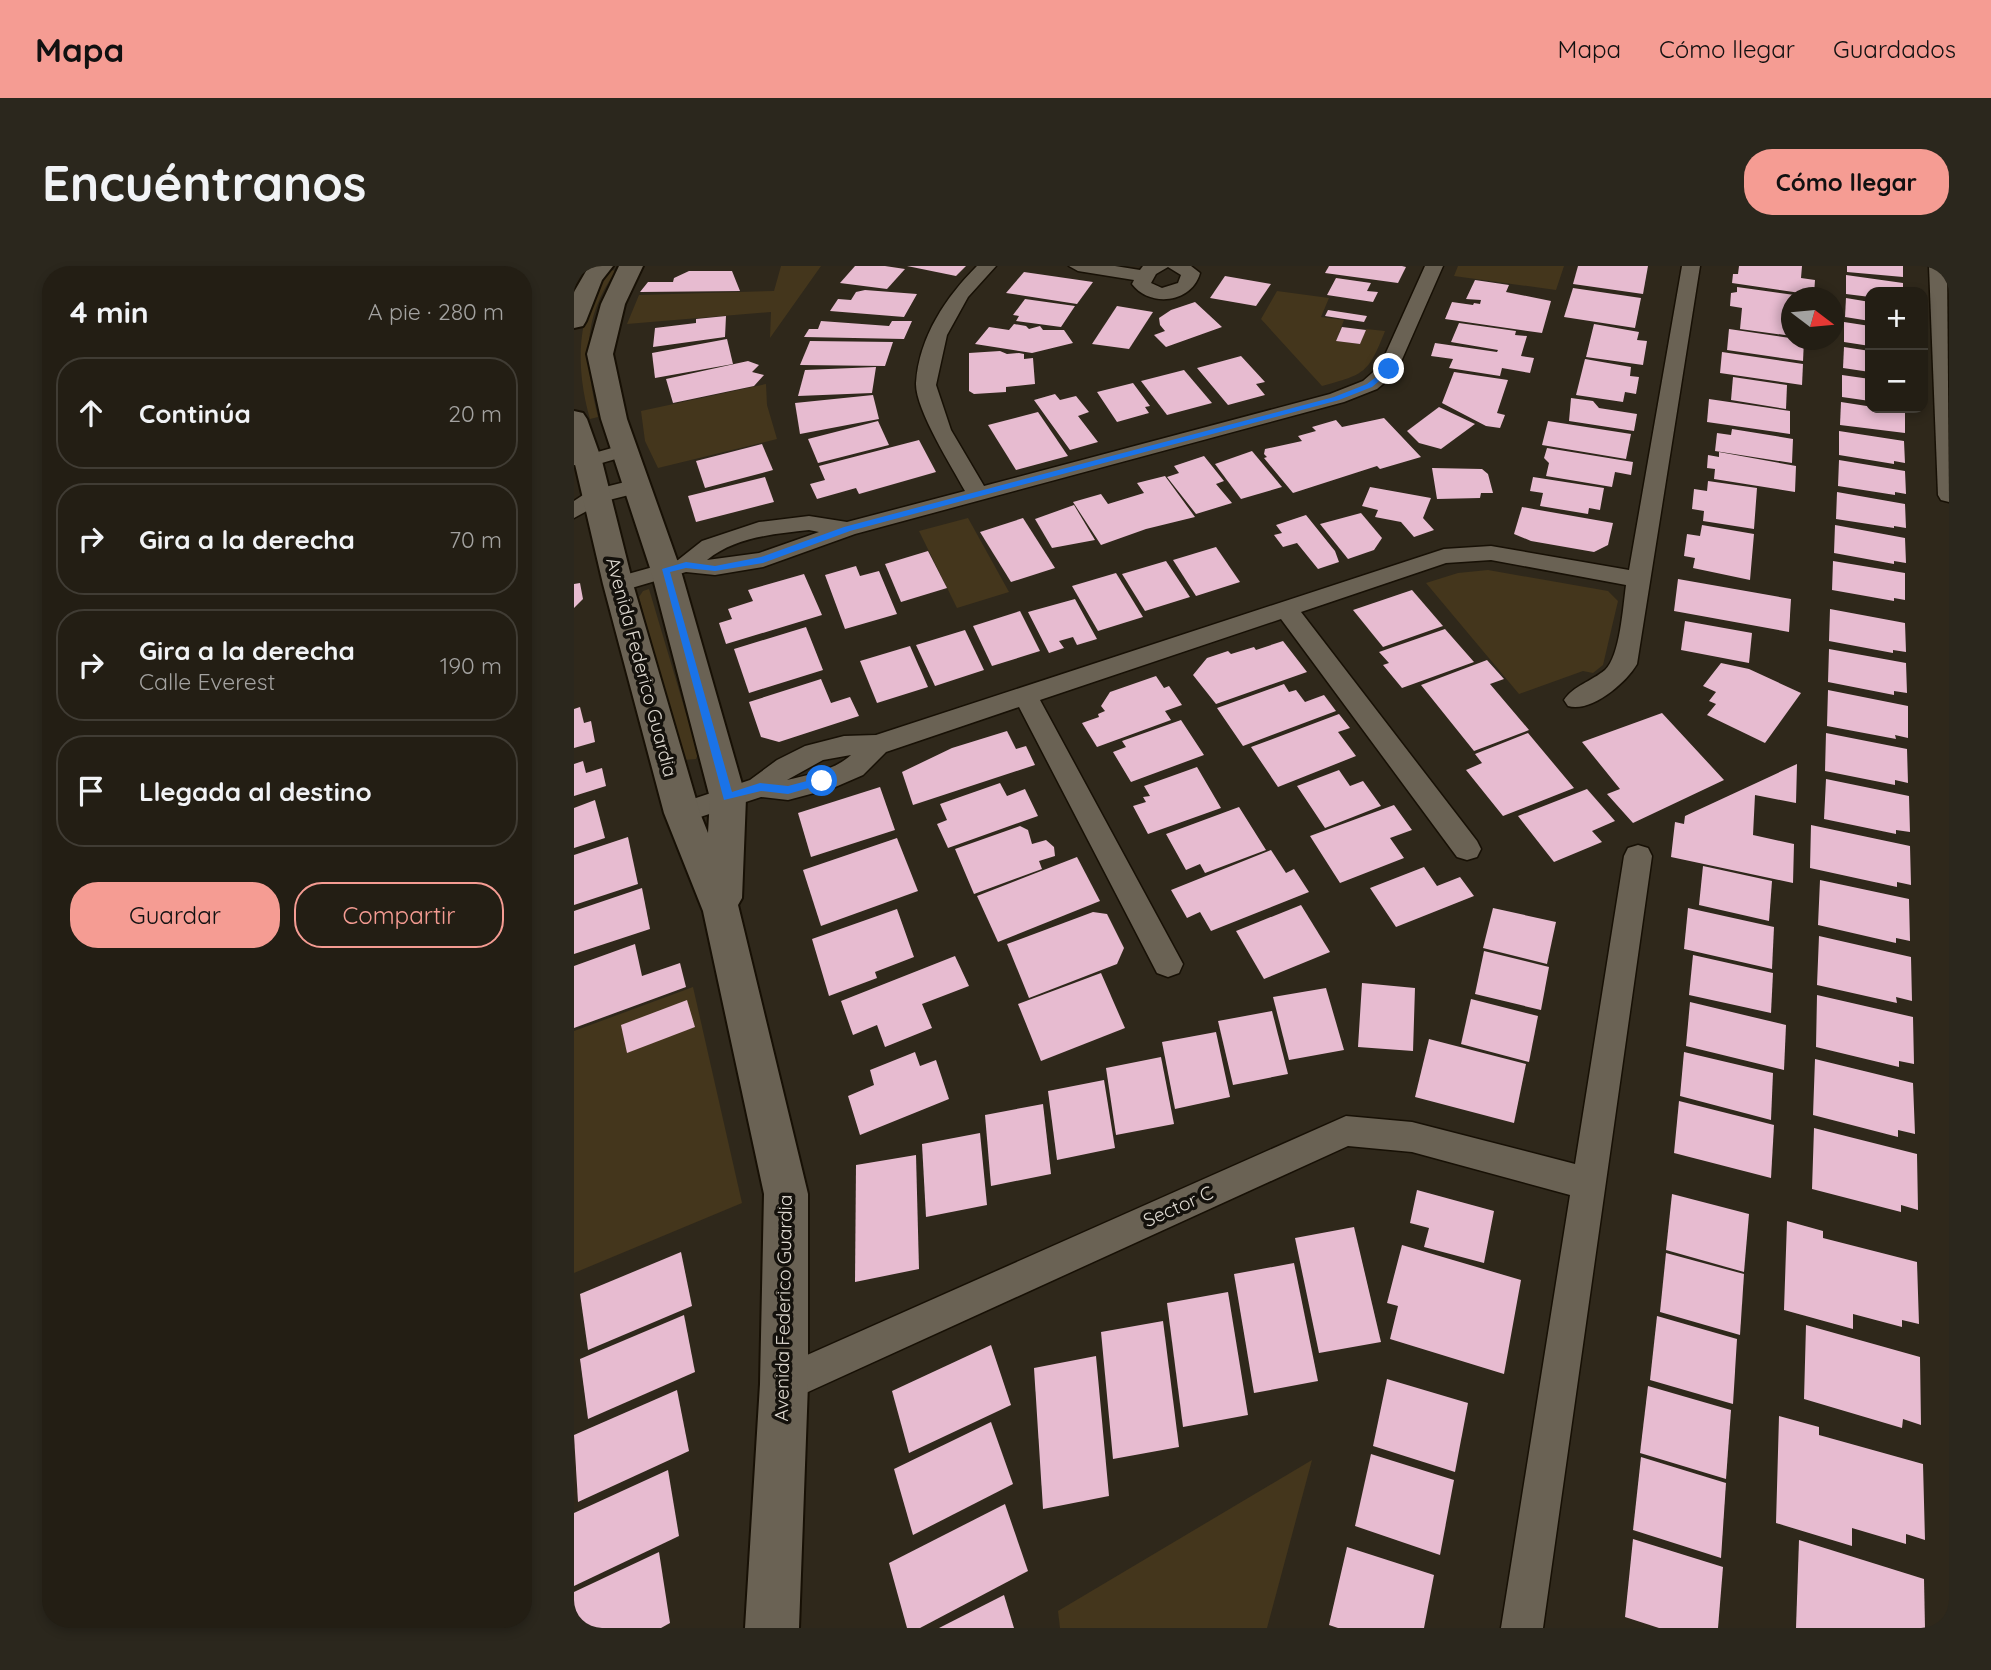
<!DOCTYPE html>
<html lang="es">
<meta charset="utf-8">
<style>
:root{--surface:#231e14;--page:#2b271d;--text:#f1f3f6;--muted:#a3a2a0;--line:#403c34;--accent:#f59c93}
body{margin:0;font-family:Quicksand,sans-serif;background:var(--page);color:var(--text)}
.controls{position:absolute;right:21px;top:21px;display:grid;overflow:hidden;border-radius:14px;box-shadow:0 4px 10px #0003}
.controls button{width:63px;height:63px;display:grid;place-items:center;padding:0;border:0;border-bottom:2px solid var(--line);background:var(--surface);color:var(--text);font:35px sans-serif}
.compass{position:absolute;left:1207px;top:21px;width:63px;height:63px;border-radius:50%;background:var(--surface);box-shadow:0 4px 10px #0003;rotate:106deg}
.stop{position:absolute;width:21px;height:21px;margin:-16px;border:5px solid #1a73e8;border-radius:50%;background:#fff}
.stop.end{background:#1a73e8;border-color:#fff;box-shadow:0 2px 7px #0008}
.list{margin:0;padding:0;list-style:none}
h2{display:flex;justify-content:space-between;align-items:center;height:91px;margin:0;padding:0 28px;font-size:30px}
h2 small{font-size:23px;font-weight:400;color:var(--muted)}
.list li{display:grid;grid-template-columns:46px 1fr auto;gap:21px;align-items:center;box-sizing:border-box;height:112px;margin:0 14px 14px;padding:0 14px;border:2px solid var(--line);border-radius:28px}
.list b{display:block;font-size:26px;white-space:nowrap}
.list p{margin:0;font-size:23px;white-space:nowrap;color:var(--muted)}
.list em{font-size:23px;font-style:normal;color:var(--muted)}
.actions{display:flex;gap:14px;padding:21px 28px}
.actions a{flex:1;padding:16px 0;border:2px solid var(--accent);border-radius:28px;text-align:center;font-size:24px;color:var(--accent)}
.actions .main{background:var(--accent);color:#111}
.icon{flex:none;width:38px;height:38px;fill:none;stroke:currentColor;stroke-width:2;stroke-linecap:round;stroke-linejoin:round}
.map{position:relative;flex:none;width:1375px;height:1362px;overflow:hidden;border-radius:28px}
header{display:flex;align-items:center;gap:42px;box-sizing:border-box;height:98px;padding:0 35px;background:var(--accent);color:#111}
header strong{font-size:33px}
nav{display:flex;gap:38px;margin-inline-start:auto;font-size:24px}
.intro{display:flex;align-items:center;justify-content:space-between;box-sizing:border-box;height:168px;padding:0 42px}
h1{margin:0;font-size:49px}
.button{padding:18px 32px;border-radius:28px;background:var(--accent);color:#111;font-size:24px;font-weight:700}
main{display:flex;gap:42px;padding:0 42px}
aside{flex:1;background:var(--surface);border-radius:28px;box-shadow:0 4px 10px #0003}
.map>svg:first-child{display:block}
.green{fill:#44361c}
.building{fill:#e7bbd0}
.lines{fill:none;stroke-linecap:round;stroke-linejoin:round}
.minor-casing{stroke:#171005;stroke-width:3}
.tertiary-casing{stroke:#171005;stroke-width:4}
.minor{fill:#6a6254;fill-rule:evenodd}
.tertiary{fill:#6a6254;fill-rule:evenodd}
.route{fill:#1a73e8}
.labels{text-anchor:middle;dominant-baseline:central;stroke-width:7;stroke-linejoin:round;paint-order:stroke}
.street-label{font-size:19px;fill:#e0dbd3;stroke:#14110c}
</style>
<header>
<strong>Mapa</strong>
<nav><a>Mapa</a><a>Cómo llegar</a><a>Guardados</a></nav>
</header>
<div class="intro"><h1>Encuéntranos</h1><a class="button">Cómo llegar</a></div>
<main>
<aside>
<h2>4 min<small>A pie · 280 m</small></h2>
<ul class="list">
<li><svg class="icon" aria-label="ahead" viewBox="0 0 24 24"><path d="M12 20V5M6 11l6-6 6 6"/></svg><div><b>Continúa</b></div><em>20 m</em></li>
<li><svg class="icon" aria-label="right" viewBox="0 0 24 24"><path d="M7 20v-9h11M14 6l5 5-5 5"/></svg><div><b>Gira a la derecha</b></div><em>70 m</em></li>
<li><svg class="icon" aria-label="right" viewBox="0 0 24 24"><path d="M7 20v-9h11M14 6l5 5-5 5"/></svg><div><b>Gira a la derecha</b><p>Calle Everest</p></div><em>190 m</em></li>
<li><svg class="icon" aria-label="arrive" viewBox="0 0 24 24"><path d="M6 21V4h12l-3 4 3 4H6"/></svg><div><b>Llegada al destino</b></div></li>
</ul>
<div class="actions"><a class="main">Guardar</a><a>Compartir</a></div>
</aside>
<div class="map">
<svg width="1375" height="1362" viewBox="0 0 1375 1362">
<rect width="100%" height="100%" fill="#2f281b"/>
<g class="green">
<polygon points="207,0 247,0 196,72 197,46 53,58 65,29 200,25"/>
<polygon points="884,0 990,0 982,24 880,10"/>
<path d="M37 4 42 5C7 53 11 97 24 151L16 153C2 103 0 45 37 4Z"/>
<path d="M703 25 755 32 747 51 770 54 762 75 786 78 792 63 811 65C794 108 791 108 748 120L687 53Z"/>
<polygon points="192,118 193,139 203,173 84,202 71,175 67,145"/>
<polygon points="394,252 435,326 383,342 345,265"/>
<polygon points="914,304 1034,325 1044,335 1029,399 1019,407 1009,405 945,428 852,317 884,307"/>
<polygon points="75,323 124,488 122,493 110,494 65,331 69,325"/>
<polygon points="119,721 168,937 0,1007 0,765"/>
<polygon points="738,1194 693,1362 486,1362 484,1345"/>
</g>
<g class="building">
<polygon points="281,0 311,0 331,3 313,23 266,17"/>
<polygon points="333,0 392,0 382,10"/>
<polygon points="755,0 828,0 832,1 824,17 751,7"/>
<polygon points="1004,0 1074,0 1069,28 999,18"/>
<polygon points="1165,0 1228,0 1227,12 1241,14 1240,29 1158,17 1159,8 1164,8"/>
<polygon points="1273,0 1329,0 1329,11 1273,6"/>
<polygon points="115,5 158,5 166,25 66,26 74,16 99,16 100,12"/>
<polygon points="450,6 519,16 503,38 432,27"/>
<polygon points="1272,9 1329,17 1329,26 1296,26 1296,31 1272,28"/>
<polygon points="651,10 697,18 682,40 636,32"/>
<polygon points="762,12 797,17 793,25 804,26 799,36 753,29"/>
<polygon points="901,14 935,19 932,26 977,35 968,67 871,53 878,36 899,39 900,37 906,38 907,34 892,33"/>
<polygon points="1163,21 1228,30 1218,32 1218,70 1166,63 1168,42 1156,40 1157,27 1163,26"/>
<polygon points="999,22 1067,32 1061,62 990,51"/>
<polygon points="291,24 343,28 330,51 256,45 264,33 277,34 282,26"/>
<polygon points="1272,32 1296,36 1296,55 1271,51"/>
<polygon points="451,33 501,40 487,61 442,55 445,50 439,49"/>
<polygon points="621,36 648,61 592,81 580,69 591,65 586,59 585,52 597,44"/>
<polygon points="543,40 579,46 555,83 518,78"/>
<polygon points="754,44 793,50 790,56 751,50"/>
<polygon points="152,50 151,71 79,81 81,62 122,57 122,53"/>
<polygon points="247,55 315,60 318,55 338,55 330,73 230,71 235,63 244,63"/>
<polygon points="1270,56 1296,60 1296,80 1270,76"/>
<polygon points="885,57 942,65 941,69 953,70 947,90 960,92 956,107 928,102 926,110 875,102 879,93 857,90 861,77 923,86 924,84 877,76"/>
<polygon points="440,58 452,60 455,63 466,60 469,64 490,64 499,77 458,87 401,78 415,61 435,64"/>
<polygon points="1020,58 1065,66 1063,74 1073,75 1069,99 1012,91"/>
<polygon points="768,61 792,64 786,78 762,75"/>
<polygon points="1155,63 1230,74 1229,95 1153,84"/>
<polygon points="153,73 159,98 81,112 78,87"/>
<polygon points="236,75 319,76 311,100 226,99"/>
<polygon points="1270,81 1296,85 1296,106 1269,102"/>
<polygon points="426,85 433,88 445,87 450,88 450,93 459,92 461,118 432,121 432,126 400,128 395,125 395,87"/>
<polygon points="1148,86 1229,98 1228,119 1146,107"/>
<polygon points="667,90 691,116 682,118 691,129 654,139 623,102"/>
<polygon points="1011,93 1057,101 1056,110 1065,111 1062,128 1051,126 1049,136 1002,129"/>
<polygon points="174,95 185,99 178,106 190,109 180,120 99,137 92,113"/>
<polygon points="302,101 298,127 224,130 231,104"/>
<polygon points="610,104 638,137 593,149 567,115"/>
<polygon points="880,106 934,114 923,147 931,149 926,162 912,160 868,137"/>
<polygon points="1268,109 1296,113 1296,135 1268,131"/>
<polygon points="1159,111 1213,119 1212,143 1157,134"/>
<polygon points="559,117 576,140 571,141 575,147 543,156 523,126"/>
<polygon points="481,128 486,134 502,130 515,146 504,150 524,176 496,184 460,134"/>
<polygon points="299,129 305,153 226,168 221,137"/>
<polygon points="997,132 1019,135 1025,142 1063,148 1060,165 995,155"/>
<polygon points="1135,133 1216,145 1216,168 1133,156"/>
<polygon points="1267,136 1331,146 1331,167 1266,159"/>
<polygon points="865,141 901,158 867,183 845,177 833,165"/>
<polygon points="464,146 494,190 442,204 414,159"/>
<polygon points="810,152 847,191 806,203 803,200 719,227 690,192 693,191 690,188 691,183 728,175 724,170 742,165 738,161 762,154 768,161"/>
<polygon points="304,155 315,179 244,197 234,173"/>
<polygon points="974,155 1057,168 1052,193 968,179"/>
<polygon points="1158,163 1219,173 1218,197 1141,185 1143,167 1157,169"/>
<polygon points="1265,165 1330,175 1331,197 1320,195 1320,198 1265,189"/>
<polygon points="345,174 362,206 285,228 282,222 243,233 236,218 251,214 245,200"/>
<polygon points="188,178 199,204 131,222 122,195"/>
<polygon points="973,182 1059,196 1057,209 1041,206 1038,221 972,210 975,197 970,192"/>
<polygon points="678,185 708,221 667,233 641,198"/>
<polygon points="1145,186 1222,200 1221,226 1140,213 1141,203 1133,202 1134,189 1145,191"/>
<polygon points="630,190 650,215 642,218 658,237 622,248 593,211 605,207 600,200"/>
<polygon points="1265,194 1331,205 1332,228 1321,226 1321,229 1264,220"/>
<polygon points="858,202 908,203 914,208 919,227 907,227 906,232 863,233"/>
<polygon points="591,210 621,251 572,263 527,279 499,236 527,228 534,238 570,227 563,217"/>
<polygon points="191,211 200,236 122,256 114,230"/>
<polygon points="959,211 1030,222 1026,244 1015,242 1014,248 966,240 969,227 956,225"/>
<polygon points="1134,215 1183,222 1180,263 1129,255 1130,245 1118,243 1120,223 1133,225"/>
<polygon points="796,221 857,232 849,252 860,264 840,271 827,256 801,251 804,244 788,240"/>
<polygon points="1263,226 1331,238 1332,262 1320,260 1320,262 1262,253"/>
<polygon points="500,239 521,274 478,282 461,253"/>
<polygon points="948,241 1039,257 1034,279 1020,286 957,275 940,268"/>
<polygon points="787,247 808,272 800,284 774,293 746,258"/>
<polygon points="732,249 761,285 765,296 744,303 723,277 709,281 700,269 708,267 702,259"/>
<polygon points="449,252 481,302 437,316 406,266"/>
<polygon points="1128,259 1180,268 1176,314 1119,302 1121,292 1110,290 1113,268 1126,270"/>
<polygon points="1261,259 1331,272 1332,297 1320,295 1320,298 1260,287"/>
<polygon points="642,281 666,316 622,330 599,294"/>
<polygon points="354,285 373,322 327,336 311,298"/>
<polygon points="592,295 616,331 571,345 548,308"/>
<polygon points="1259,295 1331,307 1331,334 1320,332 1320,335 1258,324"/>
<polygon points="282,300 286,310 305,305 323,348 271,363 251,309"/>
<polygon points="542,307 569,351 524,365 498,320"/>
<polygon points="230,308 248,349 152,378 145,357 158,353 154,343 179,335 174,324"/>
<polygon points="1104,313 1217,333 1215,366 1100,345"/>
<polygon points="6,317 9,333 0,342 0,318"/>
<polygon points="838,324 869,360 809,381 779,344"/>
<polygon points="501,333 523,373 503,379 499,371 485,375 490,382 475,387 454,346"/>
<polygon points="1256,343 1331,357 1332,386 1319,384 1319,387 1255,375"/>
<polygon points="446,345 466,385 418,400 399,360"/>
<polygon points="1111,355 1178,367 1175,397 1107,384"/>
<polygon points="232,361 249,404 175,427 160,383"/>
<polygon points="871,363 900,396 828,422 809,399 815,397 805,386"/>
<polygon points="391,364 410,404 361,420 342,379"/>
<polygon points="709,375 733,406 642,438 619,409 633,392 654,385 657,388 680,381 682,384"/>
<polygon points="336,380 354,421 303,437 286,395"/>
<polygon points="1255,383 1332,397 1333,427 1320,425 1320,429 1254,416"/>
<polygon points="913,394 930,413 916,418 955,464 900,485 847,419"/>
<polygon points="1147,397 1175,403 1227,427 1191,477 1133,449 1142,438 1135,435 1142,426 1129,420"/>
<polygon points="582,410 590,422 595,420 608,439 591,445 597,454 523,481 508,457 525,451 524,448 531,445 527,440 536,426"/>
<polygon points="247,413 257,437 276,431 285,450 205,476 187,471 175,436"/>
<polygon points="710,418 715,426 722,424 731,436 750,429 762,445 669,480 643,442"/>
<polygon points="1254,424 1334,440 1334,472 1321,469 1322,473 1253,460"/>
<polygon points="6,441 10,457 17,455 21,476 0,482 0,443"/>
<polygon points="1088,447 1150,514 1059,557 1033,528 1046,523 1008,476"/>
<polygon points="765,448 776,462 764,466 782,490 704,521 677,481"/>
<polygon points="607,454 630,489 557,516 539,486 552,481 548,475"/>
<polygon points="433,465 442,483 452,480 461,499 339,539 328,506 378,482"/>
<polygon points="954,467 1000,522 929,550 892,504 908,497 901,488"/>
<polygon points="1252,467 1333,483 1334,517 1321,514 1321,519 1251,505"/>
<polygon points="9,495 12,507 28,502 32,520 0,530 0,498"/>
<polygon points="1223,498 1222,537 1181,529 1179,569 1220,578 1219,617 1097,591 1101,556 1110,558 1111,550"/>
<polygon points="623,501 647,542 574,568 559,540 572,536 569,531 576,530 570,520"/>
<polygon points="765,504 776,520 789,515 807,540 751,562 723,520"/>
<polygon points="1252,513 1335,530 1336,566 1322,564 1322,568 1250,553"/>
<polygon points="426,517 433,530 451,523 464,550 374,582 363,558 373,554 366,538"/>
<polygon points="306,521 321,564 237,591 224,547"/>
<polygon points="1013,523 1041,555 1018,565 1028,576 980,596 944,550"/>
<polygon points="21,534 31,572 0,582 0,542"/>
<polygon points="820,539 838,564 816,572 830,592 766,617 736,570"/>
<polygon points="665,541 692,584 631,607 626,598 612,604 592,568"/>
<polygon points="1237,559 1336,580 1337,619 1323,616 1323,621 1236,602"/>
<polygon points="446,560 454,564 458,578 472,574 480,581 481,590 465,595 468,603 400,628 381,583"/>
<polygon points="54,571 64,618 0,639 0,589"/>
<polygon points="323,572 344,625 247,660 229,604"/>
<polygon points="697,584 712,607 720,603 735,626 637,665 626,646 613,652 597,624"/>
<polygon points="503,591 526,635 424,676 403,630"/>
<polygon points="1129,600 1198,615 1195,655 1125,639"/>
<polygon points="850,601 863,620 886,611 900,630 822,661 796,622"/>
<polygon points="1246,614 1335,633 1336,675 1322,672 1322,677 1244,659"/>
<polygon points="68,622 76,663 0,688 0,645"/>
<polygon points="727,639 756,686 690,713 662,665"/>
<polygon points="919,642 982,656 973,698 909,682"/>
<polygon points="1114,642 1200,661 1198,703 1110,683"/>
<polygon points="323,643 340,691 301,706 303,712 255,730 238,673"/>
<polygon points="519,646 533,648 550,682 543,698 455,732 433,678"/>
<polygon points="1245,670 1337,691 1338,735 1322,731 1323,737 1243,719"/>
<polygon points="61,678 68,710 106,697 112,721 0,762 0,700"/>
<polygon points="910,685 975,701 967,744 901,728"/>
<polygon points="1119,689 1199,707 1197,747 1115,729"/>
<polygon points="381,690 395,720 348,738 358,762 311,781 303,759 279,769 267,735"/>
<polygon points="527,707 551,762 467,795 444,738"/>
<polygon points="788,717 841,722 839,785 784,781"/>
<polygon points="752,722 770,784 715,794 699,731"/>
<polygon points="1243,729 1339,751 1340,798 1325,795 1325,801 1242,781"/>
<polygon points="897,733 964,750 955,796 887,778"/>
<polygon points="113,734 121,761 53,787 47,759"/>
<polygon points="1116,736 1212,759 1210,804 1112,780"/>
<polygon points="698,745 714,808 659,819 644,755"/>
<polygon points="642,766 656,831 601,843 588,776"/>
<polygon points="855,773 952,798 940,857 841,831"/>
<polygon points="341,786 346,800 362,794 375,833 286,869 274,830 300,819 296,804"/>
<polygon points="1110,786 1199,807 1197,854 1106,830"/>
<polygon points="587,791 600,858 542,869 532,802"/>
<polygon points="1241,793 1339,817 1341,868 1324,864 1324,871 1239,849"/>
<polygon points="530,814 541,882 483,894 474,825"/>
<polygon points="1105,835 1200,859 1197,912 1100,887"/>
<polygon points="469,838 477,908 417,920 411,849"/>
<polygon points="1240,862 1343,888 1344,944 1327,939 1327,946 1238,923"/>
<polygon points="406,867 413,939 352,951 348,878"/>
<polygon points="342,889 345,1003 281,1016 282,899"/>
<polygon points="843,924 920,945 910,997 850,981 855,962 836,957"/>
<polygon points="1098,928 1175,948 1170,1006 1092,984"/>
<polygon points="1213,955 1249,965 1249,972 1343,996 1345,1058 1328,1054 1328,1061 1279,1048 1279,1063 1210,1044"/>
<polygon points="780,961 807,1076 745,1087 721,972"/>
<polygon points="828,979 947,1014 930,1108 816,1073 824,1040 813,1037"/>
<polygon points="107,986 118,1040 14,1084 6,1028"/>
<polygon points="1092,987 1170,1008 1166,1069 1086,1046"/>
<polygon points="720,997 744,1115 680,1127 660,1008"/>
<polygon points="654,1026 674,1149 609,1161 593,1037"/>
<polygon points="110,1049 121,1106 14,1153 6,1093"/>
<polygon points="1083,1050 1163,1073 1159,1138 1076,1114"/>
<polygon points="589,1055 605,1181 539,1193 527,1066"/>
<polygon points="1232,1059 1346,1091 1347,1159 1329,1153 1328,1162 1230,1133"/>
<polygon points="417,1079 437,1139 335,1187 318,1125"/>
<polygon points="522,1090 535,1230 469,1243 460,1102"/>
<polygon points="813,1113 894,1137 881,1206 799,1180"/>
<polygon points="1074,1120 1157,1144 1152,1213 1066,1187"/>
<polygon points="103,1124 115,1185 4,1236 0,1169"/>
<polygon points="1205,1150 1245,1161 1245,1169 1349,1198 1351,1274 1332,1268 1332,1278 1278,1262 1278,1280 1202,1257"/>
<polygon points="417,1156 439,1218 339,1269 320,1203"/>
<polygon points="797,1188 880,1214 866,1289 781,1260"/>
<polygon points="1067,1191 1152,1217 1147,1292 1059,1264"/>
<polygon points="94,1204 105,1270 0,1320 0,1247"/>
<polygon points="431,1238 454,1305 346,1362 333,1362 315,1297"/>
<polygon points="1059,1273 1149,1301 1144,1362 1085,1362 1051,1351"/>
<polygon points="1225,1274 1350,1313 1351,1362 1222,1362"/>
<polygon points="773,1281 860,1309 850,1362 764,1362 755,1359"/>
<polygon points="85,1286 96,1357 87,1362 0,1362 0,1326"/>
<polygon points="430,1329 440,1362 365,1362"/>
</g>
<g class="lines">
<defs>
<g id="minor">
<path d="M403 0H422L394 31 373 69 362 119 377 164 410 220 756 128 789 115 806 100 851 0H869L822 107 803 123 770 136 281 268 189 301 141 309 112 306 44 326 36 323 32 318 36 313 104 294 128 275 185 256 235 250 273 256 391 225C378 201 341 143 342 117 345 71 372 31 403 0ZM235 264 245 266 185 287 133 294C161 271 200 268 235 264Z"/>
<path d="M495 0H541L566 4 569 0H617L626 7C618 37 576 42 558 18L560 14 504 5ZM594 1 607 9 604 17 588 22 577 17 582 8Z"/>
<path d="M1108 0H1126L1063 398C1052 417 1017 447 994 440L990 434C999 420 1018 415 1031 404 1046 390 1049 341 1052 319L917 294 872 297 727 346 903 575 907 583 903 591 893 594 883 591 707 353 466 434 609 698 605 707 594 711 583 707 445 441 312 486 289 509 259 522 214 534 187 531 108 557 98 554 94 547 98 540 176 514 203 494 231 480 270 470 302 469 870 283 917 280 1055 304ZM277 489C261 504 234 509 213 514L249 494Z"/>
<polygon points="1355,0 1373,0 1375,236 1367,234 1364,229"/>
<polygon points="52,178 59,180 63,184 59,188 14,201 0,199 0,187 13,189"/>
<polygon points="63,213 71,215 74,220 71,225 31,235 0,252 0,235 15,225"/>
<polygon points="1064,579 1074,582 1078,590 969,1362 927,1362 996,929 838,886 774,880 223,1131 210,1137 197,1131 191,1118 197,1105 772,850 838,856 1001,898 1050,590 1054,582"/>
</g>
<g id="tertiary">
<polygon points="15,0 39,0 28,14 12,55 9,60 0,62 0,26"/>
<polygon points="45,0 69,0 51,38 39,88 53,153 107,305 172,532 168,632 164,639 234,928 234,1118 225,1362 171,1362 186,1118 190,928 129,645 90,547 29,318 0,194 0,145 9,147 13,153 28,195 59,318 126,547 134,567 136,532 77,305 27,153 13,88 27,38"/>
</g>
</defs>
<use href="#minor" class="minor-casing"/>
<use href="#tertiary" class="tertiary-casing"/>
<use href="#minor" class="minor"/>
<use href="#tertiary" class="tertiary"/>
</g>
<polygon class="route" points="815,101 817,105 798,121 765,134 276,265 189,297 141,305 112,302 96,306 158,526 186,517 214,520 248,511 254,515 252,517 214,528 187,525 150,534 88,303 112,296 141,300 187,291 270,261 760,131 793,118"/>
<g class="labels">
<g class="street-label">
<text transform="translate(68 401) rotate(75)">Avenida Federico Guardia</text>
<text transform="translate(604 940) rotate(-24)">Sector C</text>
<text transform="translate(209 1042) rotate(-89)">Avenida Federico Guardia</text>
</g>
</g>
</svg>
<div class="controls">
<button>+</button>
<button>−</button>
</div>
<svg class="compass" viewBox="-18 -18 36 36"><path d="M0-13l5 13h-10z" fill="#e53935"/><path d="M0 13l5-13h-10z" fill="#a3a2a0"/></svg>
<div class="stop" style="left:248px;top:515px"></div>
<div class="stop end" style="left:815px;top:103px"></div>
</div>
</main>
